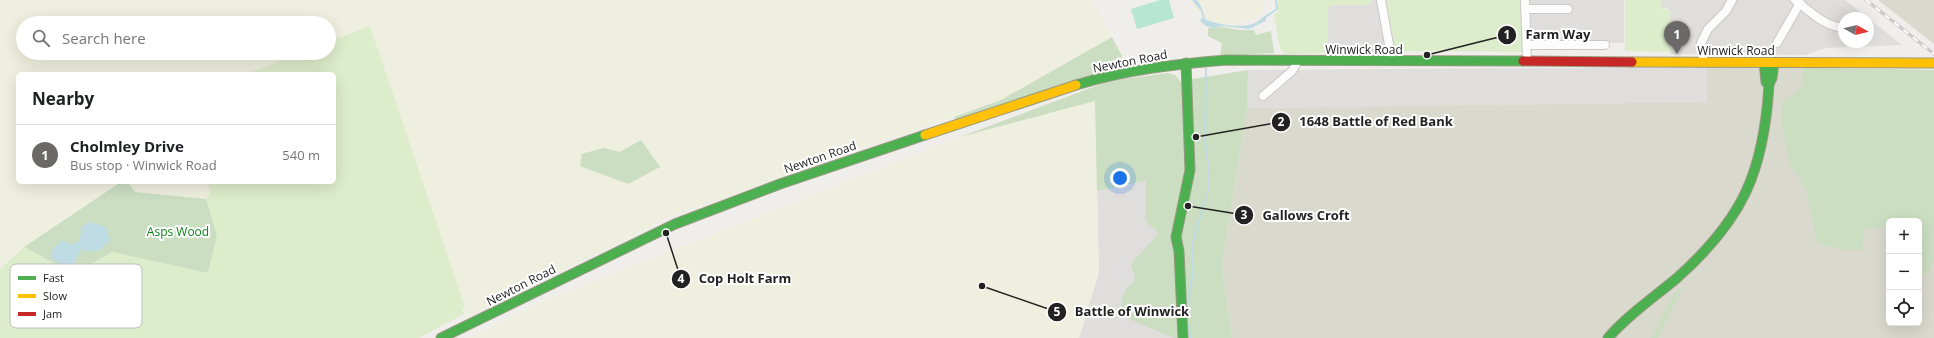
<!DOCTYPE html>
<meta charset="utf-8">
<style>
:root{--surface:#fff;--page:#f6f6f6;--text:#202124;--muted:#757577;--line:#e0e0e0;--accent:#6a6968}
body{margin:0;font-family:"Open Sans",sans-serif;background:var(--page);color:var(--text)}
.controls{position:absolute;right:12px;bottom:12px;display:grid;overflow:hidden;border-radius:6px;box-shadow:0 4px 16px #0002}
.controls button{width:36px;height:36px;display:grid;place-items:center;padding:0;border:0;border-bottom:1px solid var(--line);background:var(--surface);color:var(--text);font:20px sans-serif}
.compass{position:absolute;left:1838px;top:12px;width:36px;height:36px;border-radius:50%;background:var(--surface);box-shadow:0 4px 16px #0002;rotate:98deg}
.you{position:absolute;left:1120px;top:178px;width:14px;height:14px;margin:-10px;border:3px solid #fff;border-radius:50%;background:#1a73e8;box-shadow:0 0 0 6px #1a73e833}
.badge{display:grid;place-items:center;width:26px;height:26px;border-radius:50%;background:var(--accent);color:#fff;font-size:13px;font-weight:700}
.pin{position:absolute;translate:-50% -33px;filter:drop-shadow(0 1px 2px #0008)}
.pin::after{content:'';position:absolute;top:21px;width:14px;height:12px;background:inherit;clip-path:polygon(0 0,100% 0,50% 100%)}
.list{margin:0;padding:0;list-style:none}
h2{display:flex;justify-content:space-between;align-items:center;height:52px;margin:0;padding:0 16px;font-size:17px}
h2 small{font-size:13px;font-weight:400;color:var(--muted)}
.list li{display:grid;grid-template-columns:26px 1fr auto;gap:12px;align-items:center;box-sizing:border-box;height:60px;padding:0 16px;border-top:1px solid var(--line)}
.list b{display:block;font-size:15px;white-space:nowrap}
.list p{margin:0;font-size:13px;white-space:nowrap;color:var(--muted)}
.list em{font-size:13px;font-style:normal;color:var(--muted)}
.icon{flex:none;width:22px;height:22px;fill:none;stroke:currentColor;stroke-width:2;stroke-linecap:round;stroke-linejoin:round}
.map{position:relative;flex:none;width:1934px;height:338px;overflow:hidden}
.search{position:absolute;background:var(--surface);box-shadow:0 4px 16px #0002;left:16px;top:16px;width:320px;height:44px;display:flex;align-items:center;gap:10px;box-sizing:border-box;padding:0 14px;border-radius:22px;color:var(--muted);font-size:15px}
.panel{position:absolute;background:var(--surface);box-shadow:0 4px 16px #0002;left:16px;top:72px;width:320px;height:112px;border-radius:6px}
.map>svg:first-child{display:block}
.residential{fill:#dfdedc;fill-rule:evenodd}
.construction{fill:#d9d9cd;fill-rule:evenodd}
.farmland{fill:#efefdf}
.grass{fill:#ddeccb}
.forest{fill:#cbdec1}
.pitch{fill:#b7e6d2}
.water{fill:#bfdbe3}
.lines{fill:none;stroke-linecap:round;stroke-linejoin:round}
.stream{stroke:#bfdbe3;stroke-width:2}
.street-casing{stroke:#c9c8c7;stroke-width:10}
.fast-casing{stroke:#999a82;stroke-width:11}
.slow-casing{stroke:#999a82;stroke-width:11}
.jam-casing{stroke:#999a82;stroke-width:11}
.street{stroke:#fdfcfc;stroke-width:8}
.fast{stroke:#4caf50;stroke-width:9}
.slow{stroke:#ffc107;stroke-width:9}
.jam{stroke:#c62828;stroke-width:9}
.rail-casing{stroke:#ccc;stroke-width:3.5}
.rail{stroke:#fff;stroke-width:2;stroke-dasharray:6;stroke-linecap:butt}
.labels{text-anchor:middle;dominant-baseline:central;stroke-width:4;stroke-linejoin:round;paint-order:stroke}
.street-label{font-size:12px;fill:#222;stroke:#fff}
.park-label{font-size:12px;fill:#0c8416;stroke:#fff}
.key{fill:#fff;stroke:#bdbdbd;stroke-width:1}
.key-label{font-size:11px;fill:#222}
.leader{fill:none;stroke:#222;stroke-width:1.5}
.callout-dot{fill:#222;stroke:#fff;stroke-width:1.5}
.mark-label{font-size:12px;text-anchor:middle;font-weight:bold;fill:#fff}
.callout-label{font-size:13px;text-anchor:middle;font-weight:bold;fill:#222;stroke:#fff;stroke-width:4;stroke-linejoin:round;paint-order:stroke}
</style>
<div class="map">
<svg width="1934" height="338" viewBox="0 0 1934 338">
<rect width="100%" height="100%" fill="#f0eeeb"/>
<g class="residential">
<polygon points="1374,0 1379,0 1387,52 1328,53 1328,8 1331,5 1368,5"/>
<polygon points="1530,0 1624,0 1624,43 1531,41"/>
<path d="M1658 0H1845L1902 45 1825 48 1806 55 1670 54 1667 8H1658ZM1844 18H1868V42H1844Z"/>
<polygon points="1707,67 1707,102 1247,108 1248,70"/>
<polygon points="1146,181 1145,221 1160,233 1131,264 1135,280 1130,284 1178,338 1079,338 1099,272 1097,191"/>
</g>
<g class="construction">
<polygon points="1878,0 1934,0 1934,44"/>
<path d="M1707 67 1934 70V338H1232L1222 264 1247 108 1707 102ZM1889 221H1919V323H1889Z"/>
</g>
<g class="farmland">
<polygon points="0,0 1092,0 1112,37 1001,100 674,215 467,318 462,308 465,307 370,26 329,42 329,23 23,23 23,53 300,53 246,74 18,74 18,182 121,182 24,247 0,269"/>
<polygon points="1190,0 1264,0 1263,12 1253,20 1229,25 1204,19"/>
<polygon points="1095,101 1099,272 1079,338 468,338 537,304 960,137"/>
<polygon points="128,182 207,182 210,193 206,199 134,192"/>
</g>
<g class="grass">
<polygon points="1278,0 1374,0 1368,5 1331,5 1328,8 1328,53 1285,54 1280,49 1274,14 1278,13"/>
<polygon points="1386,0 1521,0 1523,52 1396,51 1395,50"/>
<polygon points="1625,0 1661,0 1661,9 1670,9 1671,52 1625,51"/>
<polygon points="370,26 465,307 462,309 464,314 419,338 0,338 0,269 24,247 74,274 112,252 208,273 217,235 206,199 210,193 207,182 334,182 334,74 246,74 300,53 329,53 329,42"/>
</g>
<g class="forest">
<polygon points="1223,27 1238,30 1254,30 1256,35 1271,31 1274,53 1220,56 1222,43 1208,36 1208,28"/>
<polygon points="1112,37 1122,56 1115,71 955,120 954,117 1001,100"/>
<polygon points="1803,68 1934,70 1934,260 1931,268 1919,279 1919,221 1889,221 1889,227 1864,229 1862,250 1843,250 1817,243 1807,190 1790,165 1781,120 1783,101 1794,94 1803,85"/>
<path d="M1248 70 1247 108 1222 264 1232 338H1174L1122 316C1119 301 1123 290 1135 280L1131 264 1159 233 1145 221 1146 181 1097 191 1095 101 960 137 1109 81 1168 73 1175 75 1180 81Z"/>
<polygon points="641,140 660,167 628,184 580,166 582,154 603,148 620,152"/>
<polygon points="121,182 128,182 135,192 206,199 217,235 208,273 112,252 74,274 24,247"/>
<polygon points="1683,286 1658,338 1651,338 1672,296"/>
</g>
<polygon class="pitch" points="1160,0 1169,0 1174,18 1137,29 1131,9"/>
<g class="water">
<path d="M1192 0H1197C1201 5 1204 13 1205 19 1219 25 1241 29 1255 23 1260 21 1261 17 1266 16V21L1249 29 1223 26 1213 28 1206 26 1199 20 1203 18 1201 11Z"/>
<polygon points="89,222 106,227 110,240 100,250 87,252 81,249 73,267 63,266 52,259 52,250 62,240 72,245 80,240 81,228"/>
</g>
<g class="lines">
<g class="stream">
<polyline points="1264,18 1277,9 1276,0"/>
<polyline points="1187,311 1192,278 1193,242 1208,190 1209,171 1205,142 1206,68"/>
<polyline points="1188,325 1191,338"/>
</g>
<defs>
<g id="street">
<polyline points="1381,0 1392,61"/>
<polyline points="1525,0 1527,61"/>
<path d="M1795 0C1810 11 1823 26 1844 28"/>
<polyline points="1525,9 1568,9"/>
<polyline points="1777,43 1800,3"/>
<polyline points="1527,45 1605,45"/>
<polyline points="1704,62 1701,43 1708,29 1726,11 1732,0"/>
<polyline points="1263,96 1292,71 1298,61"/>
</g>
<g id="fast">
<polyline points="1764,62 1766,82 1769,84"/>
<path d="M1076 85C1125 70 1176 64 1227 60L1523 61"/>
<polyline points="441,338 675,224 780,184 925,135"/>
<polyline points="1183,338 1179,251 1176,237 1190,170 1186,63"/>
<path d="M1608 338C1628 315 1653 298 1677 278 1743 219 1764 172 1769 84L1772 78 1774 62"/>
</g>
<g id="slow">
<polyline points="1632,62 1934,63"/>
<polyline points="925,135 1076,85"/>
</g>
<polyline id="jam" points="1523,61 1632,62"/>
</defs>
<use href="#street" class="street-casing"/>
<use href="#fast" class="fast-casing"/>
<use href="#slow" class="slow-casing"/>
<use href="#jam" class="jam-casing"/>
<use href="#street" class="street"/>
<use href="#fast" class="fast"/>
<use href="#slow" class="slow"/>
<use href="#jam" class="jam"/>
<defs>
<polyline id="rail" points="1866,0 1934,54"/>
</defs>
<use href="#rail" class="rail-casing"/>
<use href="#rail" class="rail"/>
</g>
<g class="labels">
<g class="street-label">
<text x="1364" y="49">Winwick Road</text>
<text x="1736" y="50">Winwick Road</text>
<text transform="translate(1130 61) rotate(-11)">Newton Road</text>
<text transform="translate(820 157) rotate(-19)">Newton Road</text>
<text transform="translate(521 285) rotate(-27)">Newton Road</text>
</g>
<g class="park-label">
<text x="178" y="231">Asps Wood</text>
</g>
</g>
<rect x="10" y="264" width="132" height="64" rx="6" class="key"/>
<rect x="18" y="276" width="18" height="4" fill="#4caf50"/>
<rect x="18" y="294" width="18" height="4" fill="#ffc107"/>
<rect x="18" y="312" width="18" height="4" fill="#c62828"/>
<g class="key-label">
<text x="43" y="282">Fast</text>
<text x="43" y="300">Slow</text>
<text x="43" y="318">Jam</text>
</g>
<path class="leader" d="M1427 55L1507 35M1196 137L1281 122M1188 206L1244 215M666 233L681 279M982 286L1057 312"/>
<g class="callout-dot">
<circle cx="1427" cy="55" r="4"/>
<circle cx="1196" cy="137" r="4"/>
<circle cx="1188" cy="206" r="4"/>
<circle cx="666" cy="233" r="4"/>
<circle cx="982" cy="286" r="4"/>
<circle cx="1507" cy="35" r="10"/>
<circle cx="1281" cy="122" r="10"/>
<circle cx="1244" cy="215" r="10"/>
<circle cx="681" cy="279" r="10"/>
<circle cx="1057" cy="312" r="10"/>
</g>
<g class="mark-label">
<text x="1507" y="39">1</text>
<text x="1281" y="126">2</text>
<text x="1244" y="219">3</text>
<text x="681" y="283">4</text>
<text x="1057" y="316">5</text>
</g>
<g class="callout-label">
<text x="1558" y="39">Farm Way</text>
<text x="1376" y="126">1648 Battle of Red Bank</text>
<text x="1306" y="220">Gallows Croft</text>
<text x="745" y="283">Cop Holt Farm</text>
<text x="1132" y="316">Battle of Winwick</text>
</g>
</svg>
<div class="controls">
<button>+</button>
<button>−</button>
<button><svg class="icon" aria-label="locate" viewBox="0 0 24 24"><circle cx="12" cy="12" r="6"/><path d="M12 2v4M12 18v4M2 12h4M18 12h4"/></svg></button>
</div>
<svg class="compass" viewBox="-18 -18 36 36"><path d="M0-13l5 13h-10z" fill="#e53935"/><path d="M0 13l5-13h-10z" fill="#757577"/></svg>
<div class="you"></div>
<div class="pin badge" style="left:1677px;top:54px">1</div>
<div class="search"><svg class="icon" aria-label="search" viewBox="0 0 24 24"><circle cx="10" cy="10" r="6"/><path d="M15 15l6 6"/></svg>Search here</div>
<section class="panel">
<h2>Nearby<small></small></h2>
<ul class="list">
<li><span class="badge">1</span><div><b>Cholmley Drive</b><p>Bus stop · Winwick Road</p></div><em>540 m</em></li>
</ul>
</section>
</div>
